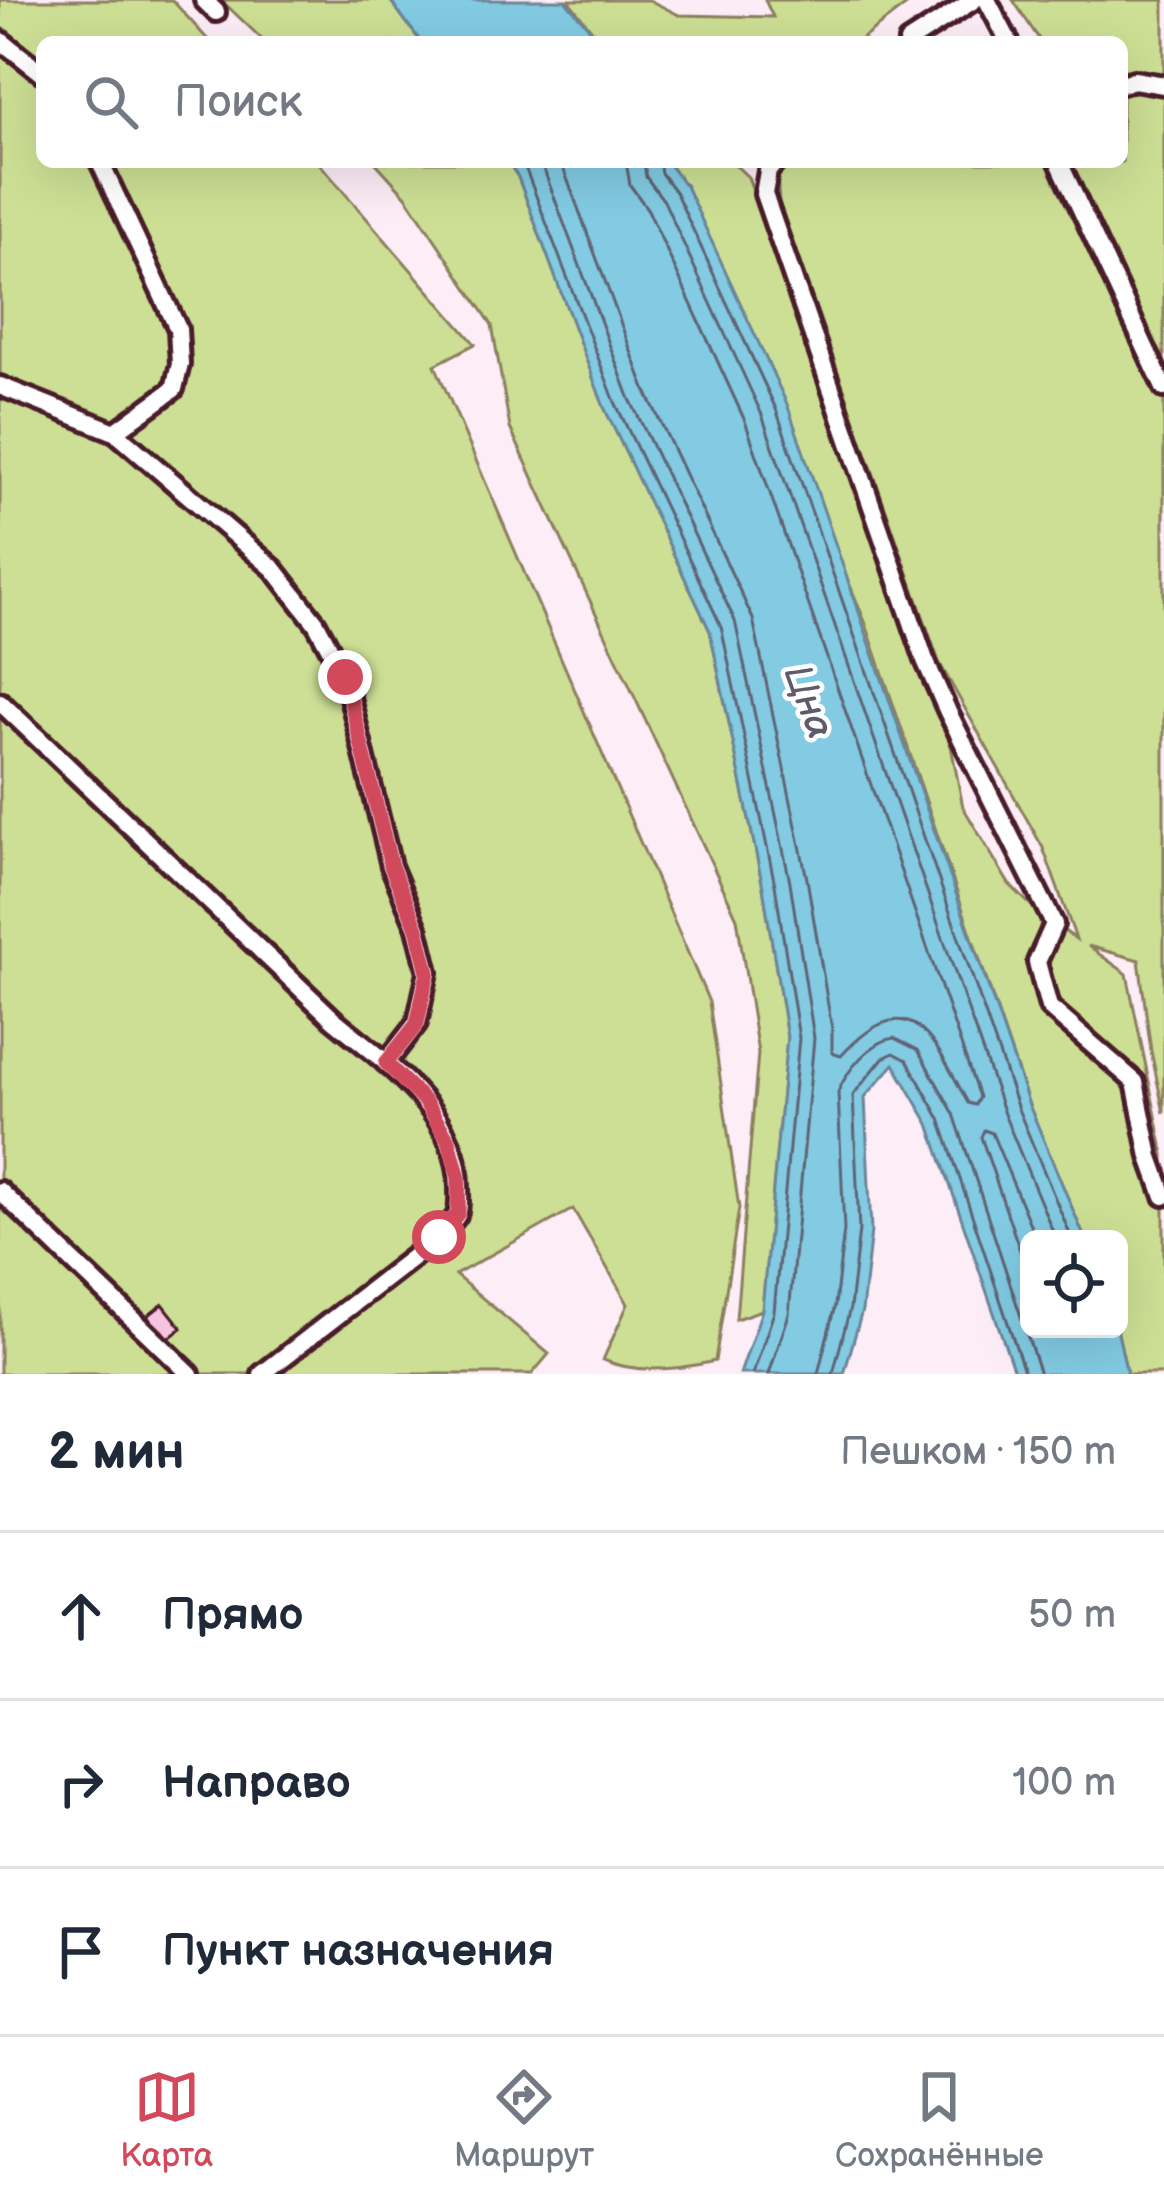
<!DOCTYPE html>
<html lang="ru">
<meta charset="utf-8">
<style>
:root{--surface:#fff;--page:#f6f6f7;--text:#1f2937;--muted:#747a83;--line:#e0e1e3;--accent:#d1495b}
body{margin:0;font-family:"Balsamiq Sans",sans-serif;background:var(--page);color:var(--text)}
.controls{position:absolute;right:36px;bottom:36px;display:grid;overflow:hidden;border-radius:18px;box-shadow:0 12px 48px #0002}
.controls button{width:108px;height:108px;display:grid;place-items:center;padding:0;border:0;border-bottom:3px solid var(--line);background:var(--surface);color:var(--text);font:60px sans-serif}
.stop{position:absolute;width:36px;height:36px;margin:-27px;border:9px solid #d1495b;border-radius:50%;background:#fff}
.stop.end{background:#d1495b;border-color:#fff;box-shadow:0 3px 12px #0008}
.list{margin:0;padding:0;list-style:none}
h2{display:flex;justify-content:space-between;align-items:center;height:156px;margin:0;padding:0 48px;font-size:51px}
h2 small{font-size:39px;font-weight:400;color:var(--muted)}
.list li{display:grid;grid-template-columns:78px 1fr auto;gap:36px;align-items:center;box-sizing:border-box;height:168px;padding:0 48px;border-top:3px solid var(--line)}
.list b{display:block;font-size:45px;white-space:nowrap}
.list em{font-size:39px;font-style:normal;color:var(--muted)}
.icon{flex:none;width:66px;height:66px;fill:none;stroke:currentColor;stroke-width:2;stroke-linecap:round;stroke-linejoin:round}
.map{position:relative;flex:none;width:1164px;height:1374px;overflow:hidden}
.search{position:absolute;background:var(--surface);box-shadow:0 12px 48px #0002;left:36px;right:36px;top:36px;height:132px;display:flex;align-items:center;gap:30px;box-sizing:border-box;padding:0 42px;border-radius:18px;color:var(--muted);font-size:45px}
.sheet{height:660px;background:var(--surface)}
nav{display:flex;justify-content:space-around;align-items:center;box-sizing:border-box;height:168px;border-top:3px solid var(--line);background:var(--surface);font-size:33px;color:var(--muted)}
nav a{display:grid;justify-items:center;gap:6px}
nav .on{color:var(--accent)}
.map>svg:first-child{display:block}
.green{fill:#cddf94;stroke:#8c7f60;stroke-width:3}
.water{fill:#82cbe3;stroke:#6c8699;stroke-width:3}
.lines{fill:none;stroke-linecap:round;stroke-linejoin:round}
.shore{stroke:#606475;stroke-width:3}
.building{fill:#f6c3e1;stroke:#4a1f2b;stroke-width:3}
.service-casing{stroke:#4a1f2b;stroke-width:26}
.service{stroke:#fff;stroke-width:16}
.route{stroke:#d1495b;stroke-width:15}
.labels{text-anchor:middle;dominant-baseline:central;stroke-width:9;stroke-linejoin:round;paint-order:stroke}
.water-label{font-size:39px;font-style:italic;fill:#5e5b6b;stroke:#fff}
</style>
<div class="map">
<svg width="1164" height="1374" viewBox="0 0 1164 1374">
<rect width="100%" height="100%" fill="#fcedf6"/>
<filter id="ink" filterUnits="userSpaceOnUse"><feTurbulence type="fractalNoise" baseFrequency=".00833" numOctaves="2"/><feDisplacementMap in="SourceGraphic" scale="24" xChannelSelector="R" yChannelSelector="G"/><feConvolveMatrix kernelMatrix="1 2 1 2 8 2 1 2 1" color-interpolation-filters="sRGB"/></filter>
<g filter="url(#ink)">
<g class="green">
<path d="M0 0H172L210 42H42V162H318L475 344 435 365 709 1002 739 1208 715 1361C677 1370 636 1374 603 1360L628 1304 573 1209 455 1275 549 1354 532 1374H0Z"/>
<polygon points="221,0 390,0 421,42 265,42"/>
<polygon points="568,0 649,0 679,15 773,17 765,0 913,0 858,42 601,42"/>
<polygon points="1013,0 1164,0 1164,1113 1151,1051 1139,960 1088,946 1127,974 1164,1155 1164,1374 1127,1374 1117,1329 1119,1239 1085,1239 1029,1105 866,624 686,186 667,162 732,162 748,177 951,746 963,807 1009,884 1041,915 1076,939 1043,848 939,662 779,202 777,174 790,162 1122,162 1122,93 1126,70 1122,70 1122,42 1041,42"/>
<polygon points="375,162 508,162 518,177 604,407 710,631 763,887 787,1037 762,1310 736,1319 758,1053 737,918 510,428 492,325 406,196"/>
</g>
<g class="water">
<polygon points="390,0 565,0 601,42 421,42"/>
<polygon points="508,162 667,162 686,186 787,404 1029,1105 1085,1239 1029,1239 1029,1329 1117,1329 1127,1374 1015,1374 929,1124 894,1064 865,1097 871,1231 862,1311 844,1374 740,1374 762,1310 787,1037 763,887 710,631 604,407 518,177"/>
</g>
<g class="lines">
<g class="shore">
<polyline points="523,162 615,402 721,626 775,885 799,1038 774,1312 753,1374"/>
<polyline points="541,162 629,397 735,621 790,882 814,1038 789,1314 769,1374"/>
<path d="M561 162 645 389 753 619 807 879 832 1029V1053L841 1056C911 980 933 1039 968 1103L975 1105 979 1097 745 421 648 210 630 185 626 162"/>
<polyline points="644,162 646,177 664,201 762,415 1004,1114 1056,1239"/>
<polyline points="659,162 661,173 676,193 776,409 1018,1109 1072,1239"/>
<polyline points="1029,1277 981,1137 984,1130 992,1133 1036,1239"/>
<path d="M818 1374 835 1305 844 1230 838 1092C847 1070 870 1042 894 1038L918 1050 954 1114 1040 1374"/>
<polyline points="833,1374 850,1308 859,1230 853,1095 883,1058 894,1053 907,1060 940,1119 1025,1374"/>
</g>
</g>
<polygon class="building" points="163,1304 182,1328 164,1342 145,1318"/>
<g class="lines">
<defs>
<g id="service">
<polyline points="204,0 216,12"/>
<polyline points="987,0 1009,42"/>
<polyline points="0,40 42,73"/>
<polyline points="908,42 974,0"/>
<polyline points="1122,84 1134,80 1164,85"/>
<polyline points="100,162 178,329 180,364 174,389 115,432"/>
<polyline points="776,162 768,171 764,194 925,660 948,712 1054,924 1037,962 1049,1007 1135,1082 1150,1157 1164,1196"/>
<polyline points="1059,162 1164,388"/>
<polyline points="0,386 115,432 274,569 316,623 345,677 391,866 417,928 428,972 417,1023 386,1063"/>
<path d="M0 702 333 1019C384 1061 459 1113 459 1187 459 1195 460 1207 457 1215 453 1222 444 1230 439 1237L262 1374"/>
<polyline points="0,1191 190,1374"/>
</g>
</defs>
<use href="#service" class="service-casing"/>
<use href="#service" class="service"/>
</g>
</g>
<g class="lines" filter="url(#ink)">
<polyline class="route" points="345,677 391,866 417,928 428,972 417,1024 386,1063 425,1102 449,1141 459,1178 458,1213 439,1237"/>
</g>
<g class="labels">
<g class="water-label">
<text transform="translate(808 702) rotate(69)">Цна</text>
</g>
</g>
</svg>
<div class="controls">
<button><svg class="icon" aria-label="locate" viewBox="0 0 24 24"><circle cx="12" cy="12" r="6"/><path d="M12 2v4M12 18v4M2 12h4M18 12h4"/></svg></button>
</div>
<div class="stop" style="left:439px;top:1237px"></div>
<div class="stop end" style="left:345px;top:677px"></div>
<div class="search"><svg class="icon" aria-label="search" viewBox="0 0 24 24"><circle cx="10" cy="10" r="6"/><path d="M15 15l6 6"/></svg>Поиск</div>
</div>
<section class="sheet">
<h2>2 мин<small>Пешком · 150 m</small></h2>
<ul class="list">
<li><svg class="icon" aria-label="ahead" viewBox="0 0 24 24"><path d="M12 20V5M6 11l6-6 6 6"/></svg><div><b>Прямо</b></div><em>50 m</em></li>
<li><svg class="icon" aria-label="right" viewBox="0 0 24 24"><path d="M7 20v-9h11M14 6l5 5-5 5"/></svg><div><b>Направо</b></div><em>100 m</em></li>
<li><svg class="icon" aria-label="arrive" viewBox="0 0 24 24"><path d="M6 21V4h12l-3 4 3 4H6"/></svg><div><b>Пункт назначения</b></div></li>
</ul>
</section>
<nav>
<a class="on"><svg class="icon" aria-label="map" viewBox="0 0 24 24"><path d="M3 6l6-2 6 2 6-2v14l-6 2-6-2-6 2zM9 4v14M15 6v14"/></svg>Карта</a>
<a><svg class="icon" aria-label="directions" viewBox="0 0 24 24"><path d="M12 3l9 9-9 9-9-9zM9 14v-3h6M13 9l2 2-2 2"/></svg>Маршрут</a>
<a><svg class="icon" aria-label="saved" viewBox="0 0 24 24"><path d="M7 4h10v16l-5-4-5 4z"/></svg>Сохранённые</a>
</nav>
